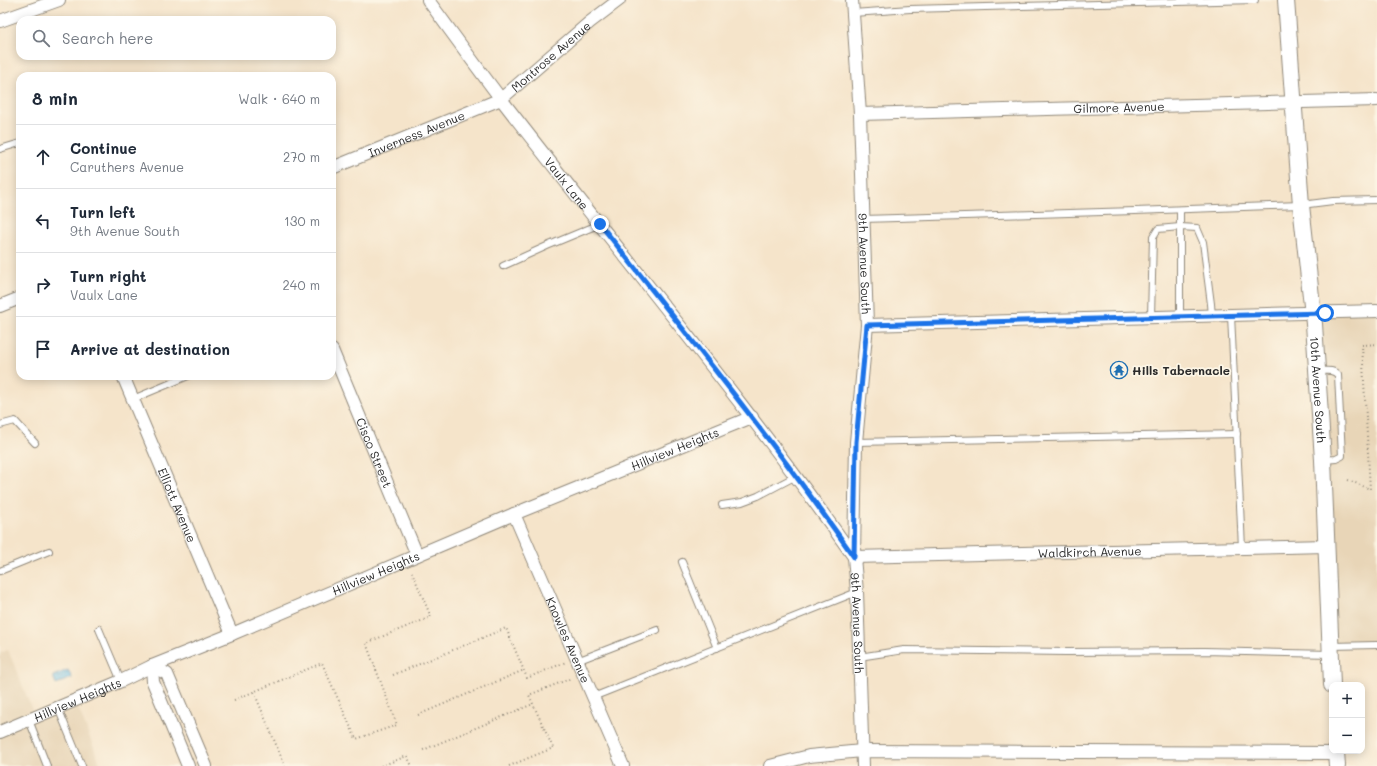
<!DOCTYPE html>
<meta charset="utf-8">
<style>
:root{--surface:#fff;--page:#f6f6f7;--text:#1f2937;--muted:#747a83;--line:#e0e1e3}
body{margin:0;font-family:Mali,sans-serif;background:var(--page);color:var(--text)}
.controls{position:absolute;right:12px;bottom:12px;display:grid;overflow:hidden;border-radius:8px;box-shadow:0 2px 10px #0003}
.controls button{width:36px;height:36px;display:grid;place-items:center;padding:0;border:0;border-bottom:1px solid var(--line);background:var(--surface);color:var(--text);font:20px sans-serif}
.stop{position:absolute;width:12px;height:12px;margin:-9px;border:3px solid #1a73e8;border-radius:50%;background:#fff}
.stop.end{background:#1a73e8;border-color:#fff;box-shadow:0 1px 4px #0008}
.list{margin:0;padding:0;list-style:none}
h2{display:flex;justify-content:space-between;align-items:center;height:52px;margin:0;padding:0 16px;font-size:17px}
h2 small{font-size:13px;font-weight:400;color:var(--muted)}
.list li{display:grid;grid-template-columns:26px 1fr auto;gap:12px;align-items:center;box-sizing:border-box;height:64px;padding:0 16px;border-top:1px solid var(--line)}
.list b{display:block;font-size:15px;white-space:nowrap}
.list p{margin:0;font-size:13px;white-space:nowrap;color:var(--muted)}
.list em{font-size:13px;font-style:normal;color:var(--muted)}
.icon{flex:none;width:22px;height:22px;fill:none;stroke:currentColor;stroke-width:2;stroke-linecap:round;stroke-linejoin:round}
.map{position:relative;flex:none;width:1377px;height:766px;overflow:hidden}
.search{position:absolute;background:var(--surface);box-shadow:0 2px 10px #0003;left:16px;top:16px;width:320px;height:44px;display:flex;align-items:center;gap:10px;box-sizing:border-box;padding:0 14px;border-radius:12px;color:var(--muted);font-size:15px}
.panel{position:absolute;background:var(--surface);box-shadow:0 2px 10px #0003;left:16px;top:72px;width:320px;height:308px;border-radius:12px}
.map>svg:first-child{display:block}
.built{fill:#e8d5b7}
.water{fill:url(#water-waves);stroke:#4b7488}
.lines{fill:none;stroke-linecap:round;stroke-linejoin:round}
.service-casing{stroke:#90887a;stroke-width:8}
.minor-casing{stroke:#90887a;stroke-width:14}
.tertiary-casing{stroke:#90887a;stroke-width:18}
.path{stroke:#90887a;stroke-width:2;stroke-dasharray:1 3;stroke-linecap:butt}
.service{stroke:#fff;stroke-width:6}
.minor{stroke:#fff;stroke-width:12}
.tertiary{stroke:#fff;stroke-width:16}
.route{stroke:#1a73e8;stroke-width:5}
.labels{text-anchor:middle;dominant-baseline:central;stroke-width:3.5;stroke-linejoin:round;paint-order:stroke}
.street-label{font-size:12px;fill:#2b2b2b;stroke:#fcf5e5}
.poi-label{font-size:12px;font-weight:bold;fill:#2b2b2b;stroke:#fcf5e5;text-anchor:start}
</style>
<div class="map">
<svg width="1377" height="766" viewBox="0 0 1377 766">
<defs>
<pattern id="water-waves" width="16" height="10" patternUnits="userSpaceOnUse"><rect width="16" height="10" fill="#6bbce6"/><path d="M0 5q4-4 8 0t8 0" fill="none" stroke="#5899bb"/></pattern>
</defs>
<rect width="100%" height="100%" fill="#fcf5e5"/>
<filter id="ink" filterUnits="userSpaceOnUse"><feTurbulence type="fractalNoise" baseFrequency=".025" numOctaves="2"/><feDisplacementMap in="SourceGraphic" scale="8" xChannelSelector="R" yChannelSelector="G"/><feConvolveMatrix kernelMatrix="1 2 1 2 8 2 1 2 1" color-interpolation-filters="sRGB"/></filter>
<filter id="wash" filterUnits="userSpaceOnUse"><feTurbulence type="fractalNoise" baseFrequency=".012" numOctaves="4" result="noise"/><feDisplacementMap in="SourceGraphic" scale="16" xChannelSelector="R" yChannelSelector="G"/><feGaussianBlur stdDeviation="0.9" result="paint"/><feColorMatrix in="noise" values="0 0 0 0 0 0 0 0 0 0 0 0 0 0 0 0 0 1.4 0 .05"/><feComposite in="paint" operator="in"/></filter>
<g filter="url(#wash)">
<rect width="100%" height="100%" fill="#f5e4ca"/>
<g class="built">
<polygon points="1377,311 1377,645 1330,646 1313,313"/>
<polygon points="8,650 35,717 75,700 101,766 0,766 0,653"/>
</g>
<polygon class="water" points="68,670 72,678 56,684 53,676"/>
</g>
<g filter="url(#ink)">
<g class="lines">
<defs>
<g id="service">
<polyline points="853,13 910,9 1255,0"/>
<polyline points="0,149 20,143"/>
<polyline points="863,219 1135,211 1301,205 1333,201 1377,200"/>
<polyline points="503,266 547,246 600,224"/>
<polyline points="1231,315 1242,548"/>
<polyline points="1151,317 1153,237 1158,229 1180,227 1197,228 1203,242 1211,304 1212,316"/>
<polyline points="1180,317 1180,210"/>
<path d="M1319 371C1326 371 1333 369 1338 375L1342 456 1336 459 1324 460"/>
<polyline points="133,399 188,376"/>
<polyline points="0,425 15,421 35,443"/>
<polyline points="856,442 1237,434"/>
<polyline points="722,505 742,502 758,496 796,476"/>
<polyline points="682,562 717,648"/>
<polyline points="0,571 49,551"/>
<polyline points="99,629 121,681"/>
<polyline points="1331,646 1377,645"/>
<polyline points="859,657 904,650 1067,652 1204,651 1331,654"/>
<polyline points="577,661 657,630"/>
<polyline points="593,697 857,592"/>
<polyline points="58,708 82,766"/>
<polyline points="29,720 47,766"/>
</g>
<g id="minor">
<path id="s1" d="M428 0C452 33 476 66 501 99 619 252 743 399 854 557L1326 546"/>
<path id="s2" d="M852 0 860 114 867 325 856 442 854 557 857 592 863 766"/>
<polyline points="0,21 59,0"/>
<path id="s3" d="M860 114 1377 100"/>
<path id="s4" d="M332 168 501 99 590 22 619 0"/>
<polyline points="0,306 20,298"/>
<polyline points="867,325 1377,311"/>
<path id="s5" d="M332 350 417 555"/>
<path id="s6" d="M123 376 232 634"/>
<path id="s7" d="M514 514 623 766"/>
<polyline points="152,666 167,674 206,766"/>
<polyline points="152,666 153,682 188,766"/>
<path id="s8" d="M0 732 121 681 152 666 232 634 514 514 752 417"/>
<polyline points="770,766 809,756 862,751 1336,753"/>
</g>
<g id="tertiary">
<path id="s9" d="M1286 0 1301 205 1314 324 1323 460 1332 685"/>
<polyline points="1336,751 1337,766"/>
</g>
</defs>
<use href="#service" class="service-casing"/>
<use href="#minor" class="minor-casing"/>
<use href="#tertiary" class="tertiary-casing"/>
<g class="path">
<polyline points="1348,480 1370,489 1362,345 1377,344"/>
<polyline points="393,675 506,628 527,678 566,662"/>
<polyline points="254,692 285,766"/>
<polyline points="234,700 322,663 356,739 397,725 366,643 431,617 412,572"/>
<polyline points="418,715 524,670"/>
<polyline points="423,750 533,704"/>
<polyline points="381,766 407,756 412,766"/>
<polyline points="509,766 553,748 529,695 572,678"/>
</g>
<use href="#service" class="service"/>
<use href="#minor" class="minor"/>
<use href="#tertiary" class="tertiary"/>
</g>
</g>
<g class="lines" filter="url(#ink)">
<path class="route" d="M600 224C686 333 774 442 854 557L856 442 867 325 1325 313"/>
</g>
<defs>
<symbol id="temple-ring" viewBox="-11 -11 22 22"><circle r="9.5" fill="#fcf5e5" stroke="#1f6fb2" stroke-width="1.5"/><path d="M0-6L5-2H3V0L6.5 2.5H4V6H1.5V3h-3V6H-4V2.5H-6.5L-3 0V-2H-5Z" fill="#1f6fb2"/></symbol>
</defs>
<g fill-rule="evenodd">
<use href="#temple-ring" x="1109" y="360" width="20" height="20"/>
</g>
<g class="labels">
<g class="street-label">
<text stroke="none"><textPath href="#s4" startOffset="248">Montrose Avenue</textPath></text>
<text stroke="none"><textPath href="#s3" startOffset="259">Gilmore Avenue</textPath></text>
<text stroke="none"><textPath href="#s4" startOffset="91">Inverness Avenue</textPath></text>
<text stroke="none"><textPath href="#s1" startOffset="230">Vaulx Lane</textPath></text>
<text stroke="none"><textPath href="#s2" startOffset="264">9th Avenue South</textPath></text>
<text stroke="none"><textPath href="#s9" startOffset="391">10th Avenue South</textPath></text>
<text stroke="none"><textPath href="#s8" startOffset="732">Hillview Heights</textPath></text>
<text stroke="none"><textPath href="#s5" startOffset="111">Cisco Street</textPath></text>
<text stroke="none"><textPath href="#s6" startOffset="140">Elliott Avenue</textPath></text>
<text stroke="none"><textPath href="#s1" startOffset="937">Waldkirch Avenue</textPath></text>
<text stroke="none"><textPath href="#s8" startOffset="408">Hillview Heights</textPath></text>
<text stroke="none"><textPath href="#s2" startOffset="624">9th Avenue South</textPath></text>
<text stroke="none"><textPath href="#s7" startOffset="137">Knowles Avenue</textPath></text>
<text stroke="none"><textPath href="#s8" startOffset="84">Hillview Heights</textPath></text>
</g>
<g class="poi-label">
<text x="1132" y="370">Hills Tabernacle</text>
</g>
</g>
</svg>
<div class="controls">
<button>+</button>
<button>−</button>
</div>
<div class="stop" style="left:1325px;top:313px"></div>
<div class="stop end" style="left:600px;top:224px"></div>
<div class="search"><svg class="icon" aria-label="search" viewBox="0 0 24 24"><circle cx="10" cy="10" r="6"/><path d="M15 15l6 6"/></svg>Search here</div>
<section class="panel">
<h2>8 min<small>Walk · 640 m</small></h2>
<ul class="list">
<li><svg class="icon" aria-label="ahead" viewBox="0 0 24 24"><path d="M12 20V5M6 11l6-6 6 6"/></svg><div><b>Continue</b><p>Caruthers Avenue</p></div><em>270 m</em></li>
<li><svg class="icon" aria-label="left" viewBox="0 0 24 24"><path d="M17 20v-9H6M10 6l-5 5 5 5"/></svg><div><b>Turn left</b><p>9th Avenue South</p></div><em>130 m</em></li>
<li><svg class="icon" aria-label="right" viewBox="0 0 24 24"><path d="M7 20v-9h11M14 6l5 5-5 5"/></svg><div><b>Turn right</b><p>Vaulx Lane</p></div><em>240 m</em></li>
<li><svg class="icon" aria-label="arrive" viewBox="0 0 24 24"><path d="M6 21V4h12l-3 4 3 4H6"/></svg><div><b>Arrive at destination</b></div></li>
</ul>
</section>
</div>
